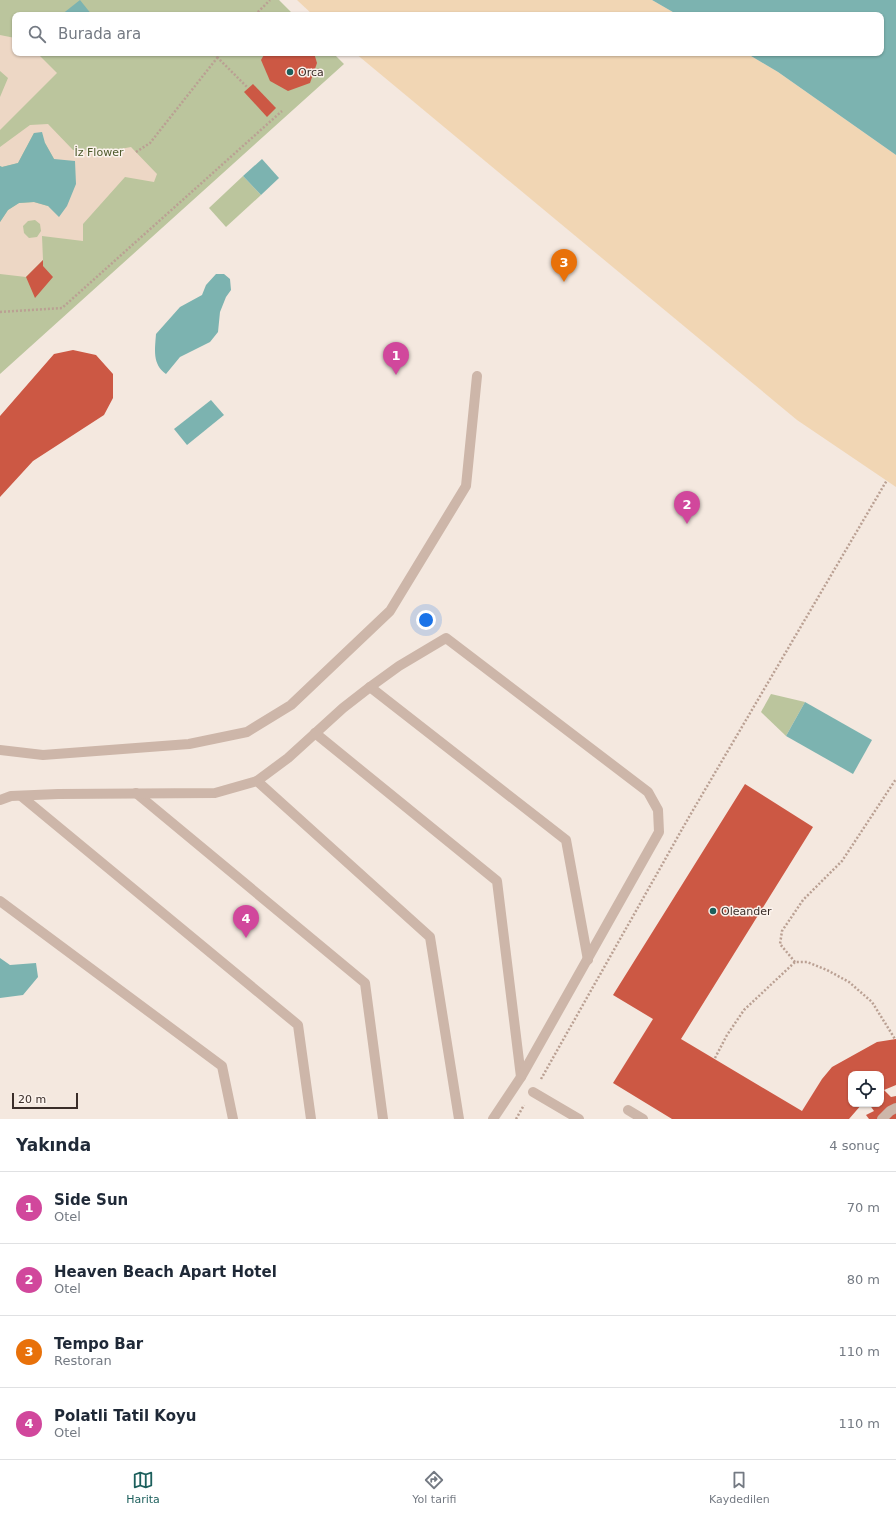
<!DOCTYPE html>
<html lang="tr">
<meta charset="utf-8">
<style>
:root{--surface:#fff;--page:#f2f2f3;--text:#1f2937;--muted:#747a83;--line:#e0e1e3;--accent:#1c5f5c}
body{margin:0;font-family:"DejaVu Sans",sans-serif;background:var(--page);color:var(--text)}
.controls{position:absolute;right:12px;bottom:12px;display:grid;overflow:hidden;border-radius:8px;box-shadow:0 1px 3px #0004}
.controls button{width:36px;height:36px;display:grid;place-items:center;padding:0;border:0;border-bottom:1px solid var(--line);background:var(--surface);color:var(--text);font:20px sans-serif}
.scale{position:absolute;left:12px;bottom:10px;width:66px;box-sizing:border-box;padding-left:4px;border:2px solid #3a2d29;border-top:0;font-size:11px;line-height:14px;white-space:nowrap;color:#3a2d29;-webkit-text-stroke:3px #fbf2ec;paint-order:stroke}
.you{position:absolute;left:426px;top:620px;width:14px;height:14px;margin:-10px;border:3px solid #fff;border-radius:50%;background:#1a73e8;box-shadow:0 0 0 6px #1a73e833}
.badge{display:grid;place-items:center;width:26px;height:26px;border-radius:50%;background:var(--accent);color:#fff;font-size:13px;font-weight:700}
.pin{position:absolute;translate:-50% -33px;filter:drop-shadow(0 1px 2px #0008)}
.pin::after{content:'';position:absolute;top:21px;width:14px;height:12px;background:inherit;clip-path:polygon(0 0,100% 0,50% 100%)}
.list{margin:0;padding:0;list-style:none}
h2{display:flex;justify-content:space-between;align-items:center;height:52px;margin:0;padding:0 16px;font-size:17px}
h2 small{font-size:13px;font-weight:400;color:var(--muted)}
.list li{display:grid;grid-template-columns:26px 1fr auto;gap:12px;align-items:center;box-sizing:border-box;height:72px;padding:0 16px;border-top:1px solid var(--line)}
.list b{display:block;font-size:15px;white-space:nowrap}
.list p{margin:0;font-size:13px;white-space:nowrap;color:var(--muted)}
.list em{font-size:13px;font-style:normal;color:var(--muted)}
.icon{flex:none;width:22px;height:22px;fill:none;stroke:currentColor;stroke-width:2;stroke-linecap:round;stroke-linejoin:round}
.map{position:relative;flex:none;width:896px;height:1119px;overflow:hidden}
.search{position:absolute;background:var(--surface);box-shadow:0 1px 3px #0004;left:12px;right:12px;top:12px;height:44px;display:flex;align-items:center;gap:10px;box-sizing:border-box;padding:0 14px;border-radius:8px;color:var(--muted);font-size:15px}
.sheet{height:340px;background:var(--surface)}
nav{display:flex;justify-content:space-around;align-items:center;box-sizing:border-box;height:56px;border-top:1px solid var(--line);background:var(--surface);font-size:11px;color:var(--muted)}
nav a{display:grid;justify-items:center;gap:2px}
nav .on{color:var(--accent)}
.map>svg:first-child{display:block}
.green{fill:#bbc59d}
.sand{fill:#f1d6b4}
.plaza{fill:#edd7c5;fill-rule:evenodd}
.water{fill:#7cb3b0}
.building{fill:#cc5844}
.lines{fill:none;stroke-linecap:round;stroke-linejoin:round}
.path{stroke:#baa093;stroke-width:2.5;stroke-dasharray:2 2;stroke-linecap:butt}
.service{stroke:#cdb6a9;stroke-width:10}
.minor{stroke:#cdb6a9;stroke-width:10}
.poi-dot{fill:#1c5f5c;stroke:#fbf2ec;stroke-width:1.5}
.labels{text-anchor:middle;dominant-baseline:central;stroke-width:3;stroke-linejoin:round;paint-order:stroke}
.poi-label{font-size:11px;fill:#3a2d29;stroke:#fbf2ec;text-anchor:start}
.park-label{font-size:11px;fill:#4e5a2c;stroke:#fbf2ec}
</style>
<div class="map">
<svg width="896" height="1119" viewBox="0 0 896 1119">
<rect width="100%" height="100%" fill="#f4e8df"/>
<g class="green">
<polygon points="0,0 279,0 294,15 15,15 15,53 333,53 344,64 0,374"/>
<polygon points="243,176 261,195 226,227 209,208"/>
<polygon points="771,694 805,702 786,736 761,712"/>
</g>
<g class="sand">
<polygon points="297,0 652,0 678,15 313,15"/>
<polygon points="355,53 746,53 778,72 896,155 896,487 797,420"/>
</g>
<g class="plaza">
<polygon points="0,35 15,38 15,53 37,53 57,73 0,130 0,97 8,78 0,71"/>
<path d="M48 124 73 150 110 151 131 147 157 174 154 182 125 177 83 224V241L42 236 43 260 26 277 0 274V222L8 210 19 203 34 202 48 206 54 159 45 143 34 133 18 163 2 167 0 166V147L30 125ZM35 220 40 224 41 231 37 237 29 238 24 233 23 226 28 221Z"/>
</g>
<g class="water">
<polygon points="80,0 92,15 61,15"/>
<polygon points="652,0 896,0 896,155 778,72 746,53 881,53 881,15 678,15"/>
<polygon points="42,132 45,143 54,159 75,161 76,184 67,206 59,217 48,206 34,202 19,203 8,210 0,222 0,166 2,167 18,163 34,133"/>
<polygon points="262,159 279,178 261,195 243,176"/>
<path d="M216 274H224L230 279 231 290 226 297 220 312 218 332 210 342 180 357 166 374C152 364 155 349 156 334L180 307 202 295 206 285Z"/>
<polygon points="211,400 224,415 187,445 174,429"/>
<polygon points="805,702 872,740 853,774 786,736"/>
<polygon points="0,958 10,965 36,963 38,977 23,995 0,998"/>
</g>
<g class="building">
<polygon points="265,53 314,53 317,63 310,83 288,91 270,81 261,60"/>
<polygon points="253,84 276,108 267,117 244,92"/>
<polygon points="43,260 43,266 53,277 35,298 26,277"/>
<polygon points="73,350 96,355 113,374 113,398 104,415 33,461 0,497 0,416 54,354"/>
<polygon points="745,784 813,827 681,1039 802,1111 822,1079 832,1067 877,1042 896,1039 896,1085 884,1090 891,1097 896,1096 896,1119 869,1119 866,1115 874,1111 869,1104 881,1104 881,1074 851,1074 851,1104 862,1104 849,1119 672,1119 613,1083 653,1019 613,995"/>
</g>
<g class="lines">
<g class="path">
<polyline points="255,15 270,0"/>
<polyline points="217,57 248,88"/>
<polyline points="136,152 150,143 221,53"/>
<polyline points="0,312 62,308 282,111"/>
<polyline points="795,962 780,944 782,931 803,900 842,861 896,779"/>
<polyline points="715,1058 727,1035 744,1010 795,962 807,962 827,970 849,982 872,1002 895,1039"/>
<polyline points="541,1079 689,817 887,480"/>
<polyline points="516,1119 524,1105"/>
</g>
<g class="service">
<polyline points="628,1110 643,1119"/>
<polyline points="882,1119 890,1111 896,1108"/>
</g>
<g class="minor">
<polyline points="370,687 566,840 588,960"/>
<polyline points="315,733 497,881 521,1077"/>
<polyline points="0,750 43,755 189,744 247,732 291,705 390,611 466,486 477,376"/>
<polyline points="257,781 430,937 459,1119"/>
<polyline points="136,793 365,983 383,1119"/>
<polyline points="21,796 298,1025 311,1119"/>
<polyline points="0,800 11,796 58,794 215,793 257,781 288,758 343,708 370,687 399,666 446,638 648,792 658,810 659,832 521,1077 493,1119"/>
<polyline points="0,901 222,1066 233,1119"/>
<polyline points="533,1092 579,1119"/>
</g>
</g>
<g class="poi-dot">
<circle cx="290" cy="72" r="4"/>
<circle cx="713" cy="911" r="4"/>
</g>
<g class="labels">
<g class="poi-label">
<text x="298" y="72">Orca</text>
<text x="721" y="911">Oleander</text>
</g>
<g class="park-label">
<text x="99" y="152">İz Flower</text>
</g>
</g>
</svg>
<div class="controls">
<button><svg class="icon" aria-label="locate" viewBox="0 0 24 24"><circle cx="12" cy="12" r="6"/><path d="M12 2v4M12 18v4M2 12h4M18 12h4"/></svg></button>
</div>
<div class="scale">20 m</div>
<div class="you"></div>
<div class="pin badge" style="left:396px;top:375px;background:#d1479c">1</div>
<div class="pin badge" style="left:687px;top:524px;background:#d1479c">2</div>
<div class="pin badge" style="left:564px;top:282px;background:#e8710a">3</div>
<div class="pin badge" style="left:246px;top:938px;background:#d1479c">4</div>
<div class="search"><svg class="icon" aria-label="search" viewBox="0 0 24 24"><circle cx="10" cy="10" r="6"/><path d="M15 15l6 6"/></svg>Burada ara</div>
</div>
<section class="sheet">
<h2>Yakında<small>4 sonuç</small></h2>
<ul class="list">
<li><span class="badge" style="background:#d1479c">1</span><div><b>Side Sun</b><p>Otel</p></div><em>70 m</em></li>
<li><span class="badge" style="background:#d1479c">2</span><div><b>Heaven Beach Apart Hotel</b><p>Otel</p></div><em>80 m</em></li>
<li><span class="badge" style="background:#e8710a">3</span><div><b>Tempo Bar</b><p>Restoran</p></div><em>110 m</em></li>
<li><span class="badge" style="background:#d1479c">4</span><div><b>Polatli Tatil Koyu</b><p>Otel</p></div><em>110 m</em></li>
</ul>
</section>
<nav>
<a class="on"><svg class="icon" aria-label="map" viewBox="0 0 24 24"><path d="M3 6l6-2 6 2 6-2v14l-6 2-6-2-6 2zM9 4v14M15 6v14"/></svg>Harita</a>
<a><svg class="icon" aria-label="directions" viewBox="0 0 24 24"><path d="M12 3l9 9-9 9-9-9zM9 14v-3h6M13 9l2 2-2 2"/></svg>Yol tarifi</a>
<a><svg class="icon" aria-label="saved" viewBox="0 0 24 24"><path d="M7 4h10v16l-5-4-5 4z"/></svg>Kaydedilen</a>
</nav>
